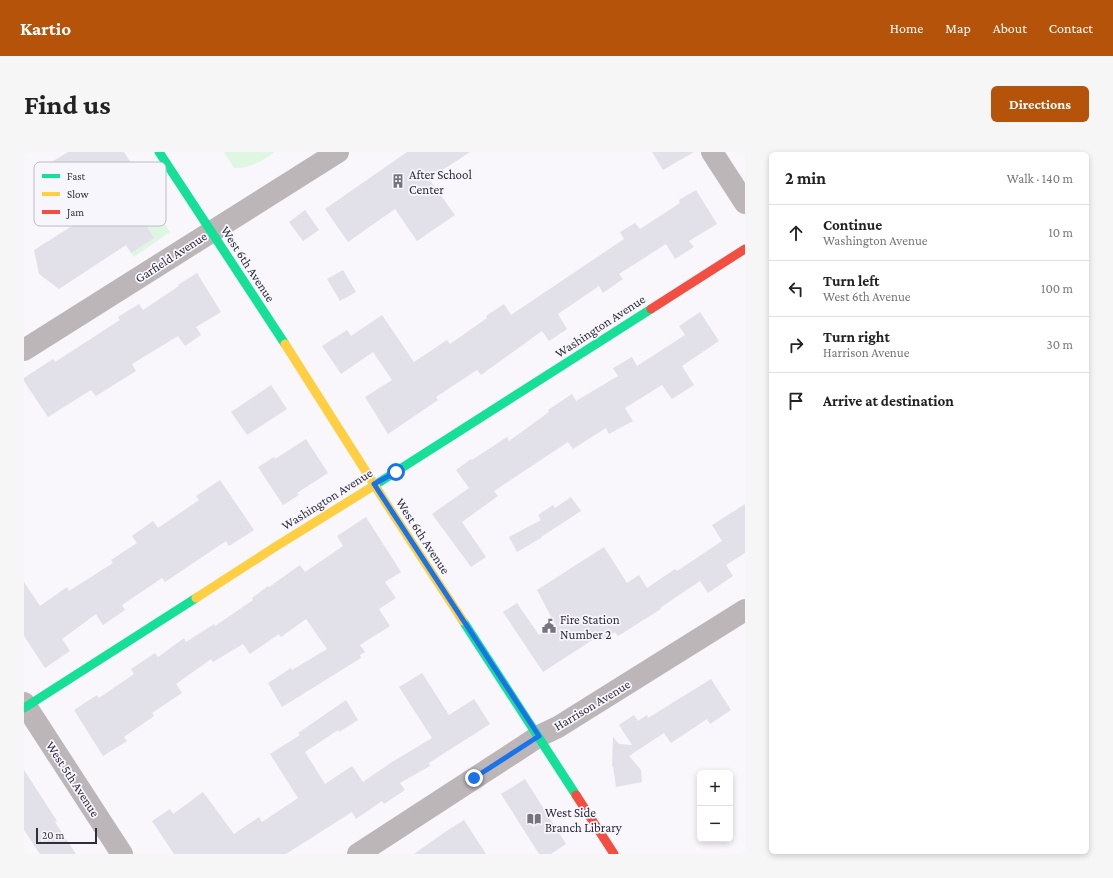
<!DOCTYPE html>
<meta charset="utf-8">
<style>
:root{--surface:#fff;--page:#f6f6f6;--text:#222;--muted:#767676;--line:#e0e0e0;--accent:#b45309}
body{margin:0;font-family:"Crimson Pro",serif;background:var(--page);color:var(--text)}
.controls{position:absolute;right:12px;bottom:12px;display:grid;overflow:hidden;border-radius:6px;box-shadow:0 2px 6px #0003}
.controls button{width:36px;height:36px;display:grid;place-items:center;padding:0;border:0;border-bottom:1px solid var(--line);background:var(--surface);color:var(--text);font:20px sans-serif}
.scale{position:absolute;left:12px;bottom:10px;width:61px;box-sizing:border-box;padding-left:4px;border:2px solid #312e3b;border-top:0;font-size:11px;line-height:14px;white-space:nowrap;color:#312e3b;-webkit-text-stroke:3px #f8f6fd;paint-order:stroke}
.stop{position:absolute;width:12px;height:12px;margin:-9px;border:3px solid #1a73e8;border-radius:50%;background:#fff}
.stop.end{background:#1a73e8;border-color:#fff;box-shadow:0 1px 4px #0008}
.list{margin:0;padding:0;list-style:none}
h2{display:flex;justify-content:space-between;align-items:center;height:52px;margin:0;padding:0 16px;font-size:17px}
h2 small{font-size:13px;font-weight:400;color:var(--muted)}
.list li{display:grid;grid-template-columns:26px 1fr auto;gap:12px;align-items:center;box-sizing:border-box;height:56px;padding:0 16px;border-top:1px solid var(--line)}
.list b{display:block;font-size:15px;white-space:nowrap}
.list p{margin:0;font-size:13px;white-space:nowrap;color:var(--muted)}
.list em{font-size:13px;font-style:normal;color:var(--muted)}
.icon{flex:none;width:22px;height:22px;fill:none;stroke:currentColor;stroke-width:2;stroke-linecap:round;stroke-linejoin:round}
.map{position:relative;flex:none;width:721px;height:702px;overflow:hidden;border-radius:6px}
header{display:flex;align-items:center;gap:24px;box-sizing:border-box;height:56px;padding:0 20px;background:var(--accent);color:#fff}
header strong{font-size:19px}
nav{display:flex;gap:22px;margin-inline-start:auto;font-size:14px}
.intro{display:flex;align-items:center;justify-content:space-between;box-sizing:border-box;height:96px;padding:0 24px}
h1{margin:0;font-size:28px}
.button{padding:10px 18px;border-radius:6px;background:var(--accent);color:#fff;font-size:14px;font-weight:700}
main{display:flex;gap:24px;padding:0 24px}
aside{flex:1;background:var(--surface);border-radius:6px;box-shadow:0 2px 6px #0003}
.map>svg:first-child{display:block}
.green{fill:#dff6e3}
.building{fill:#e2e0e8}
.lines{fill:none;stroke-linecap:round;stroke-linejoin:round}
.street{stroke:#bcb6b8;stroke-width:22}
.fast{stroke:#16e098;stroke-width:9}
.slow{stroke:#ffcf43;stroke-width:9}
.jam{stroke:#f24e42;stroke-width:9}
.route{stroke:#1a73e8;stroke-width:5}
.labels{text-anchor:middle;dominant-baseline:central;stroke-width:3.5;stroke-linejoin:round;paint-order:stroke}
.poi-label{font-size:13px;fill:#312e3b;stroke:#f8f6fd;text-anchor:start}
.street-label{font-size:13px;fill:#312e3b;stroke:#f8f6fd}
.key{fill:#f8f6fd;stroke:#bcbac3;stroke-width:1}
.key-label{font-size:11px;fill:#312e3b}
</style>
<header>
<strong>Kartio</strong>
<nav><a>Home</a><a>Map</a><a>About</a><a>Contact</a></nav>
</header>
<div class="intro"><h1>Find us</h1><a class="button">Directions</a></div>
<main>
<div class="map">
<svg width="721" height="702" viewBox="0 0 721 702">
<rect width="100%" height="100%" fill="#f9f7fc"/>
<g class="green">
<path d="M200 0H251C237 9 227 17 210 16Z"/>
<polygon points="137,66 146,80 110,105 107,101 123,75"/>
</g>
<g class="building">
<polygon points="44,0 100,0 116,25 96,37 118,57 124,76 130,86 107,101 102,93 35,137 15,122 10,98 51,72 16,17"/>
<polygon points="383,0 446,0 405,27 431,63 393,89 371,57 324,90 301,57"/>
<polygon points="628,0 670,0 639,18"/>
<polygon points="672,38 693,72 665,89 670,95 651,107 642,92 595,122 599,127 579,141 575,134 534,162 543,177 525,189 518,179 457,223 453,218 412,245 414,248 364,282 341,245 368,228 349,200 317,222 298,194 323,178 327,184 358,163 390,210 423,188 426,192 463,166 462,164 480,152 487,163 600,87 596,80 611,71 616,77 656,51 655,48"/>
<polygon points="281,58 295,78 279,89 265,70"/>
<polygon points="319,118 332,140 316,149 303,127"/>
<polygon points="173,121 197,160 172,175 177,183 161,194 154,184 108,212 112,219 72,244 67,238 24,265 0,229 0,226 29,207 31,210 96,168 94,165 115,152 119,158 155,134 154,133"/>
<polygon points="676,160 695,189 658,214 670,233 648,247 638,233 601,256 609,269 585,282 582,276 549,297 544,290 470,339 474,344 438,370 462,405 447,415 408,362 445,336 432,318 447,307 448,308 483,285 485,289 525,260 524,258 548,242 552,249 594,224 589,216 608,205 613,214 661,183 655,174"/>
<polygon points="247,233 263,257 223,283 207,260"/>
<polygon points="282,287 304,321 273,341 275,343 259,353 234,315 250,305 251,307"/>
<polygon points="196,328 230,378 205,394 202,389 141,430 138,426 98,453 101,458 79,473 72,462 38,487 46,499 21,516 0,484 0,430 16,454 43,435 45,439 89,411 87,408 113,391 108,384 129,369 134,376 175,348 172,344"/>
<polygon points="547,345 557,359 517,385 517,386 493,400 485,385 517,368 514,363 529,353 531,356"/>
<polygon points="721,352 721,401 702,413 709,424 684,441 676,429 636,456 637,457 594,484 591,480 579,488 576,483 519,520 479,460 493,451 515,483 532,474 513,438 580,395 603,431 615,423 623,436 651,417 653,419 698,389 688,373"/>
<polygon points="342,365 377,420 361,430 372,446 355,457 366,474 336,493 341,500 336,503 337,506 258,555 244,531 267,516 268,518 303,497 282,467 257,485 255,482 226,502 219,492 189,510 187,507 152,532 158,541 128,561 130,564 100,585 103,589 79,604 50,558 73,543 75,546 110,522 107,517 131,501 134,505 160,486 162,490 190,472 191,474 229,448 228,446 244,434 245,435 276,413 281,420 319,394 313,384"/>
<polygon points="398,521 425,563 450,547 466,572 405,611 406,614 376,631 381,638 360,652 358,649 332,667 328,660 262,702 150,702 128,669 146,657 149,662 179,640 210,682 235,665 238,670 274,646 246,602 276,583 274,581 322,548 334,568 315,580 314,578 281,600 301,632 328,614 339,630 368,610 408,586 375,535"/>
<polygon points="687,527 707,558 686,572 683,567 647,591 640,581 605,604 617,618 618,630 592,635 589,614 588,615 589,585 595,592 608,593 595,573 610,563 614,569 623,563 624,566"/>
<polygon points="0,618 33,669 31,670 52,702 16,702 0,678"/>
<polygon points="501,627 542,692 527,702 515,702 477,642"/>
<polygon points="440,668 462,702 390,702 421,680"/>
</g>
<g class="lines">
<g class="street">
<polyline points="688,0 721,51"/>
<polyline points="0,198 314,0"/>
<polyline points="0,551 98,702"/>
<polyline points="334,702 497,596 515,584 534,575 721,458"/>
</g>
<g class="fast">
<polyline points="135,0 261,192"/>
<polyline points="351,333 627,157"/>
<polyline points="439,469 552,643"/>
<polyline points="0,556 172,446"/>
</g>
<g class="slow">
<polyline points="261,192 360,348 439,469"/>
<polyline points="172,446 251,395 351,333"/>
</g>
<g class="jam">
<polyline points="627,157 721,97"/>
<polyline points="552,643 590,702"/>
</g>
</g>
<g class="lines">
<polyline class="route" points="372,320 350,332 515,584 450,626"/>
</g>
<defs>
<symbol id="building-bare" viewBox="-9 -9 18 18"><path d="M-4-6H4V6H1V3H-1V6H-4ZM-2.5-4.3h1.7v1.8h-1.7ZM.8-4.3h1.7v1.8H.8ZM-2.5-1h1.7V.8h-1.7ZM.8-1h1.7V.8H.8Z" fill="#77747f" stroke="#f8f6fd" stroke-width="2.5" paint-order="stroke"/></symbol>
<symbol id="civic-bare" viewBox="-9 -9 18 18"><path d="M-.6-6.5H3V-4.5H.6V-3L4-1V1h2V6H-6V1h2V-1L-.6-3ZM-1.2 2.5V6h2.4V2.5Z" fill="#77747f" stroke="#f8f6fd" stroke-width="2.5" paint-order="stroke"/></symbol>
<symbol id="library-bare" viewBox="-9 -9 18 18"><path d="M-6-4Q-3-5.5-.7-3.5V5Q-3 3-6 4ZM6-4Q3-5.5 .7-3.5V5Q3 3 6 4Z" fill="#77747f" stroke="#f8f6fd" stroke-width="2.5" paint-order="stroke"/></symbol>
</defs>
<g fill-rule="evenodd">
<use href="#building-bare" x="364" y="19" width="20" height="20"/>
<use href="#civic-bare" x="515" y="464" width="20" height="20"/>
<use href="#library-bare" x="500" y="657" width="20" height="20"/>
</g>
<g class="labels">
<g class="poi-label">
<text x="385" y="22">After School<tspan x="385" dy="15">Center</tspan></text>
<text x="536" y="467">Fire Station<tspan x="536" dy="15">Number 2</tspan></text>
<text x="521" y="660">West Side<tspan x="521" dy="15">Branch Library</tspan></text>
</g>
<g class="street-label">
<text transform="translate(147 105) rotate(-33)">Garfield Avenue</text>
<text transform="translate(224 112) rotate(57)">West 6th Avenue</text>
<text transform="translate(576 174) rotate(-33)">Washington Avenue</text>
<text transform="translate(303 347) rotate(-32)">Washington Avenue</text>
<text transform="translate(399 384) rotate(57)">West 6th Avenue</text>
<text transform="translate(568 553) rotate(-31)">Harrison Avenue</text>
<text transform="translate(49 627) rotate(57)">West 5th Avenue</text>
</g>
</g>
<rect x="10" y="10" width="132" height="64" rx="6" class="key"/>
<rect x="18" y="22" width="18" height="4" fill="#16e098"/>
<rect x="18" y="40" width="18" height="4" fill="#ffcf43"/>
<rect x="18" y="58" width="18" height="4" fill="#f24e42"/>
<g class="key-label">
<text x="43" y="28">Fast</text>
<text x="43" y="46">Slow</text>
<text x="43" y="64">Jam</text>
</g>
</svg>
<div class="controls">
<button>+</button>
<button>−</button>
</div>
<div class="scale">20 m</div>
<div class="stop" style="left:372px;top:320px"></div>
<div class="stop end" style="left:450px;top:626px"></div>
</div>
<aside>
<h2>2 min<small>Walk · 140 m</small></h2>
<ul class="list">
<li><svg class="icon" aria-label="ahead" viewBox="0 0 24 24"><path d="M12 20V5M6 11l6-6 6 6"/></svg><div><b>Continue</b><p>Washington Avenue</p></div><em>10 m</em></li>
<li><svg class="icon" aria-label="left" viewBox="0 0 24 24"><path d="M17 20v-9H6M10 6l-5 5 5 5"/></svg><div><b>Turn left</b><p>West 6th Avenue</p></div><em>100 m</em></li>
<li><svg class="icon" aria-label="right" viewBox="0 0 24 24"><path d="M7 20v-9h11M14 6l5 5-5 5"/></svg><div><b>Turn right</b><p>Harrison Avenue</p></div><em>30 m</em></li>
<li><svg class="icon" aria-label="arrive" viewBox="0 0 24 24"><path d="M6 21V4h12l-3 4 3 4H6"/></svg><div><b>Arrive at destination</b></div></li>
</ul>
</aside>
</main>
